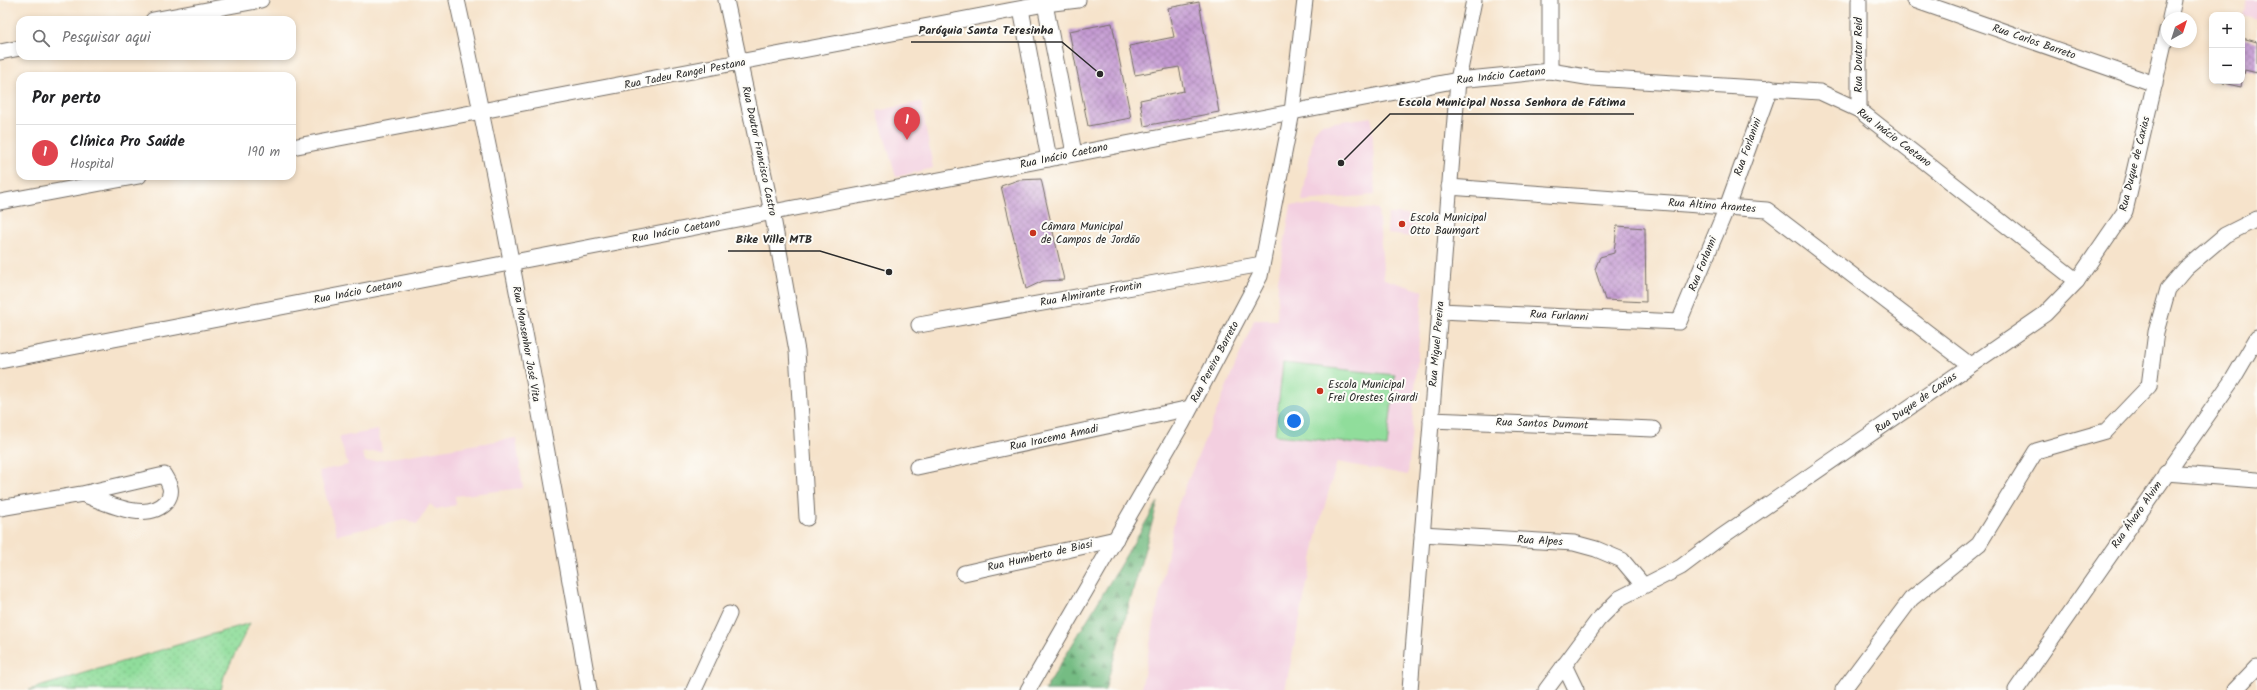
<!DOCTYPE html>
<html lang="pt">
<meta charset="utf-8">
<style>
:root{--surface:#fff;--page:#f6f6f6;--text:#202124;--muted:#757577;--line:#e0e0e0;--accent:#db2777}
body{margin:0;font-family:Kalam,sans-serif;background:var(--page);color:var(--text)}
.controls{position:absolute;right:12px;top:12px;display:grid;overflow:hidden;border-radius:8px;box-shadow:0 2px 6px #0003}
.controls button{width:36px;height:36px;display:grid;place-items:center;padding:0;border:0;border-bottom:1px solid var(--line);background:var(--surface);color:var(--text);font:20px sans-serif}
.compass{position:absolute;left:2161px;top:12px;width:36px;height:36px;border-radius:50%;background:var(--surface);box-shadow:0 2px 6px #0003;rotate:39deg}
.you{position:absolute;left:1294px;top:421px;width:14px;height:14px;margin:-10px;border:3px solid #fff;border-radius:50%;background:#1a73e8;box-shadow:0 0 0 6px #1a73e833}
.badge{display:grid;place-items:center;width:26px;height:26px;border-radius:50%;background:var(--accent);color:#fff;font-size:13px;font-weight:700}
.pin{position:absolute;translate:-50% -33px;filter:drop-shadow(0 1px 2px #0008)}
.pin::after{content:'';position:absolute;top:21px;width:14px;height:12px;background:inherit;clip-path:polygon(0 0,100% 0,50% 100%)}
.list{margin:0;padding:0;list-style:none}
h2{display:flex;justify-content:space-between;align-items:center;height:52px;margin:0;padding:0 16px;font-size:17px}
h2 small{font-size:13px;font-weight:400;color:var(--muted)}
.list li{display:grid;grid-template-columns:26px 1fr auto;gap:12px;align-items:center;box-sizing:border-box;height:56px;padding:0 16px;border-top:1px solid var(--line)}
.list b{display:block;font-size:15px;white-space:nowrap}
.list p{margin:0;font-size:13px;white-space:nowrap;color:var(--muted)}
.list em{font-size:13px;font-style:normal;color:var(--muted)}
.icon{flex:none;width:22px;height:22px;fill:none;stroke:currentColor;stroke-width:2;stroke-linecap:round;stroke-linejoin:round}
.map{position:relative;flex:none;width:2257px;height:690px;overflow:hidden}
.search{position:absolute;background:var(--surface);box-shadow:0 2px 6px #0003;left:16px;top:16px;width:280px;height:44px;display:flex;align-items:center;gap:10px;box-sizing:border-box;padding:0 14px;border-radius:12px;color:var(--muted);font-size:15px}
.panel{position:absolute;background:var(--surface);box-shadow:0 2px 6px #0003;left:16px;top:72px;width:280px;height:108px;border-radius:12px}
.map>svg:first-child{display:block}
.built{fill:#f3cfe0}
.grass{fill:url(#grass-dots);stroke:#5e8463}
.forest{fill:url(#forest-firs);stroke:#507457}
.garden{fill:#90dd9b;stroke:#5e8463}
.building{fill:url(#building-cross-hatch)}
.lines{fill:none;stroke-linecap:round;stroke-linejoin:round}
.minor-casing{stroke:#726b63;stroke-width:17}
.minor{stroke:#fff;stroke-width:15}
.poi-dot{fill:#c8321e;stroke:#fdfcf7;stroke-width:1.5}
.labels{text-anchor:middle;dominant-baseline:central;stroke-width:4;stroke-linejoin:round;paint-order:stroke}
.street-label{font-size:11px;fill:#2b2b2b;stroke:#fdfcf7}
.poi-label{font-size:11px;fill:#2b2b2b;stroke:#fdfcf7;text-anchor:start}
.leader{fill:none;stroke:#2b2b2b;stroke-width:1.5}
.callout-dot{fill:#2b2b2b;stroke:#fdfcf7;stroke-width:1.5}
.callout-label{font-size:12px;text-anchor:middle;font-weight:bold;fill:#2b2b2b;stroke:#fdfcf7;stroke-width:4;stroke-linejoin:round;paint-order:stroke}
</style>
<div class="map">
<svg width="2257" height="690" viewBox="0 0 2257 690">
<defs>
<pattern id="grass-dots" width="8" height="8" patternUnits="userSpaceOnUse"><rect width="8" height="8" fill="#90dd9b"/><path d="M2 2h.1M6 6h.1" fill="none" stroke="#7cbe86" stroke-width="1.8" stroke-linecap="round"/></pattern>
<pattern id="forest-firs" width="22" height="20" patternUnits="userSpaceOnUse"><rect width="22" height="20" fill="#74bc83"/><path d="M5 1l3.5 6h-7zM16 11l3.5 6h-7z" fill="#5f996b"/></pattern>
<pattern id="building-cross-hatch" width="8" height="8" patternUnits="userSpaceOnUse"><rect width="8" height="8" fill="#c59bd3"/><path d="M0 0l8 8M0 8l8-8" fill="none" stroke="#a07fab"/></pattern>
</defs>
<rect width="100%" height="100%" fill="#fdfcf7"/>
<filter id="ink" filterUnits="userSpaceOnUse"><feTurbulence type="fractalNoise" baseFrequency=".025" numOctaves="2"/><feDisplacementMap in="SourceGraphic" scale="8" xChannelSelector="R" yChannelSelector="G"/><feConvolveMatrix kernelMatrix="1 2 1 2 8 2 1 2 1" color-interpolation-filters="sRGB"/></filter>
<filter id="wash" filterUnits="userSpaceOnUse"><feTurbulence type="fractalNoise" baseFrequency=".012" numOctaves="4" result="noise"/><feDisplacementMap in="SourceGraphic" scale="16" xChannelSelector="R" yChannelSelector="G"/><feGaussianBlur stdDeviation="0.9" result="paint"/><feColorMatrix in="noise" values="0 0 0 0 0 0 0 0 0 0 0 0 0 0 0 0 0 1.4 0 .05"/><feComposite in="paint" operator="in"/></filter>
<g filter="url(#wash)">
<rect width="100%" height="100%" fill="#f6e3cb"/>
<g class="built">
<polygon points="2247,0 2257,0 2257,19 2243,15"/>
<polygon points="921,102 933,168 896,177 877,111"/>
<polygon points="1372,117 1375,195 1302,201 1314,132 1321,124"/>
<polygon points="1291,205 1378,209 1384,279 1423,291 1408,475 1337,462 1319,526 1285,690 1141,690 1177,507 1254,320 1277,320 1278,281"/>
<polygon points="1388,214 1419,215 1420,223 1414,226 1413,237 1387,234"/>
<polygon points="378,430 382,451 362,453 366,462 516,438 523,488 455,496 456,505 436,509 430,504 417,524 404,520 337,535 319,471 348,465 339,437"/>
</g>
<polygon class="grass" points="250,623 224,676 221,690 29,690"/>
<polygon class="forest" points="1158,502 1105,690 1045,690"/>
<polygon class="garden" points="1283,363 1395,375 1387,447 1275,435"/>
<g id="blocks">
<g class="building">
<polygon points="1199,2 1219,112 1144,126 1140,100 1184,91 1179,67 1135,75 1129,46 1174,37 1168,8"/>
<polygon points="1112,23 1131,118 1088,126 1069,31"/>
<polygon points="2242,38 2257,42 2257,73 2245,70 2243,79"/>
<polygon points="2223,81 2242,81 2241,87 2223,83"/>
<polygon points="1041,179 1064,280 1043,281 1026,289 1001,186 1018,180"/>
<polygon points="1617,226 1645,228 1646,302 1605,300 1595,269 1600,257 1614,253"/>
</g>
</g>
</g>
<g filter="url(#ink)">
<use href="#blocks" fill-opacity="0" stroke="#726b63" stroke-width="1"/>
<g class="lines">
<defs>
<g id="minor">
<path d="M457 0C508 229 549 459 589 690"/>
<polyline points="726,0 772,212 797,351 807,518"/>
<polyline points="1550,0 1550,71"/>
<polyline points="1914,0 2155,84"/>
<polyline points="1045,4 1074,153"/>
<polyline points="1021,9 1049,159"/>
<polyline points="2170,18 2174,0"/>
<polyline points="153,20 261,0"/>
<polyline points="0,52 20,48"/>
<polyline points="1859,110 1859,0"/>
<polyline points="292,147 1045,4 1078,0"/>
<polyline points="1449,187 1767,210 1970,365"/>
<polyline points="0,202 139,176"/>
<polyline points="1440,311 1679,322 1727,207 1770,88"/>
<polyline points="919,325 1262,264"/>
<polyline points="0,361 1458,80 1550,71 1592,78 1820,92 1859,110 2077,281"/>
<polyline points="1431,420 1653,429"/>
<polyline points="917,467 1190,408"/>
<polyline points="2166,473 2257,480"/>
<path d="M0 508 82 494 164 475C170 485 174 492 166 502 146 524 105 502 82 494"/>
<polyline points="1422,534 1574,543 1596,549 1622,560 1643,585"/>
<polyline points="964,573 1116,539"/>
<polyline points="1564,665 1576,690"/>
<polyline points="694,690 729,614"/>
<polyline points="1028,690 1182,424 1260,276 1292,112 1305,0"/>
<polyline points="1410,690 1458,80 1474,0"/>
<polyline points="1546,690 1598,620 1620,598 1681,567 1721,537 2045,314 2077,281 2125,211 2167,30"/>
<polyline points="1843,690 1911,599 1979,544 2036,451 2106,431 2149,386 2156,332 2168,289 2186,268 2225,235 2257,219"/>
<polyline points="2016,690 2233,379 2257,338"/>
<polyline points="2235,690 2257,667"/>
</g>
</defs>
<use href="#minor" class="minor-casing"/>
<use href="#minor" class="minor"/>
</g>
</g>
<g class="poi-dot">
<circle cx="1402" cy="224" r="4"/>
<circle cx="1033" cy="233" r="4"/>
<circle cx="1320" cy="391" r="4"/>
</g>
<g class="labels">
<g class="street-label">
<text transform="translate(2034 42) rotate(19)">Rua Carlos Barreto</text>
<text transform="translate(1859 55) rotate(-90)">Rua Doutor Reid</text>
<text transform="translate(685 74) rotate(-11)">Rua Tadeu Rangel Pestana</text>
<text transform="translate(1501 76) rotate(-6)">Rua Inácio Caetano</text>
<text transform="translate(1894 138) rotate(37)">Rua Inácio Caetano</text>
<text transform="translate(1748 147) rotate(-70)">Rua Forlanini</text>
<text transform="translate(759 151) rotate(78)">Rua Doutor Francisco Castro</text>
<text transform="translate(1064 156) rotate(-12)">Rua Inácio Caetano</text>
<text transform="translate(2135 164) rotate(-76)">Rua Duque de Caxias</text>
<text transform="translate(1712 206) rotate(4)">Rua Altino Arantes</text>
<text transform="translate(676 231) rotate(-11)">Rua Inácio Caetano</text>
<text transform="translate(1703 264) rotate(-68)">Rua Forlanni</text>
<text transform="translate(358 292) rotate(-11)">Rua Inácio Caetano</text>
<text transform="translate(1091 294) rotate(-10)">Rua Almirante Frontin</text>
<text transform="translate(1559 316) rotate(3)">Rua Furlanni</text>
<text transform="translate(526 344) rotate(80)">Rua Monsenhor José Vita</text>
<text transform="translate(1437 344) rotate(-85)">Rua Miguel Pereira</text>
<text transform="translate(1215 362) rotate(-62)">Rua Pereira Barreto</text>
<text transform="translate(1916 403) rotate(-35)">Rua Duque de Caxias</text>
<text transform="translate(1542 424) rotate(2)">Rua Santos Dumont</text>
<text transform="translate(1054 438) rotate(-12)">Rua Iracema Amadi</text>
<text transform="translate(2137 515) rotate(-55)">Rua Álvaro Alvim</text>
<text transform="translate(1540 541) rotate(3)">Rua Alpes</text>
<text transform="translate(1040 556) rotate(-13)">Rua Humberto de Biasi</text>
</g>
<g class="poi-label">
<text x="1410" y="218">Escola Municipal<tspan x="1410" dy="13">Otto Baumgart</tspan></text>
<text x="1041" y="227">Câmara Municipal<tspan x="1041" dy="13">de Campos de Jordão</tspan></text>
<text x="1328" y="385">Escola Municipal<tspan x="1328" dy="13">Frei Orestes Girardi</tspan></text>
</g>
</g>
<path class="leader" d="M1100 74L1062 42H911M1341 163L1390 114H1634M889 272L820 251H728"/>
<g class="callout-dot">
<circle cx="1100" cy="74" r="4"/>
<circle cx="1341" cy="163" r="4"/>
<circle cx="889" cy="272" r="4"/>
</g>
<g class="callout-label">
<text x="986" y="34">Paróquia Santa Teresinha</text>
<text x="1512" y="106">Escola Municipal Nossa Senhora de Fátima</text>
<text x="774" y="243">Bike Ville MTB</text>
</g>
</svg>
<div class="controls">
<button>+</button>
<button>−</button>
</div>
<svg class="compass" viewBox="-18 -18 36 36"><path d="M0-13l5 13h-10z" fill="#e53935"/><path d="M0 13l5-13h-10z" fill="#757577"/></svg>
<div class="you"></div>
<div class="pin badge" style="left:907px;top:140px;background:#e0444e">1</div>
<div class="search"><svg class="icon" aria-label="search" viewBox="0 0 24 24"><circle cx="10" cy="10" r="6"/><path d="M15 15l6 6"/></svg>Pesquisar aqui</div>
<section class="panel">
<h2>Por perto<small></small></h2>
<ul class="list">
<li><span class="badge" style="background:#e0444e">1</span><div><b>Clínica Pro Saúde</b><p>Hospital</p></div><em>190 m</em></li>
</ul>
</section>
</div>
